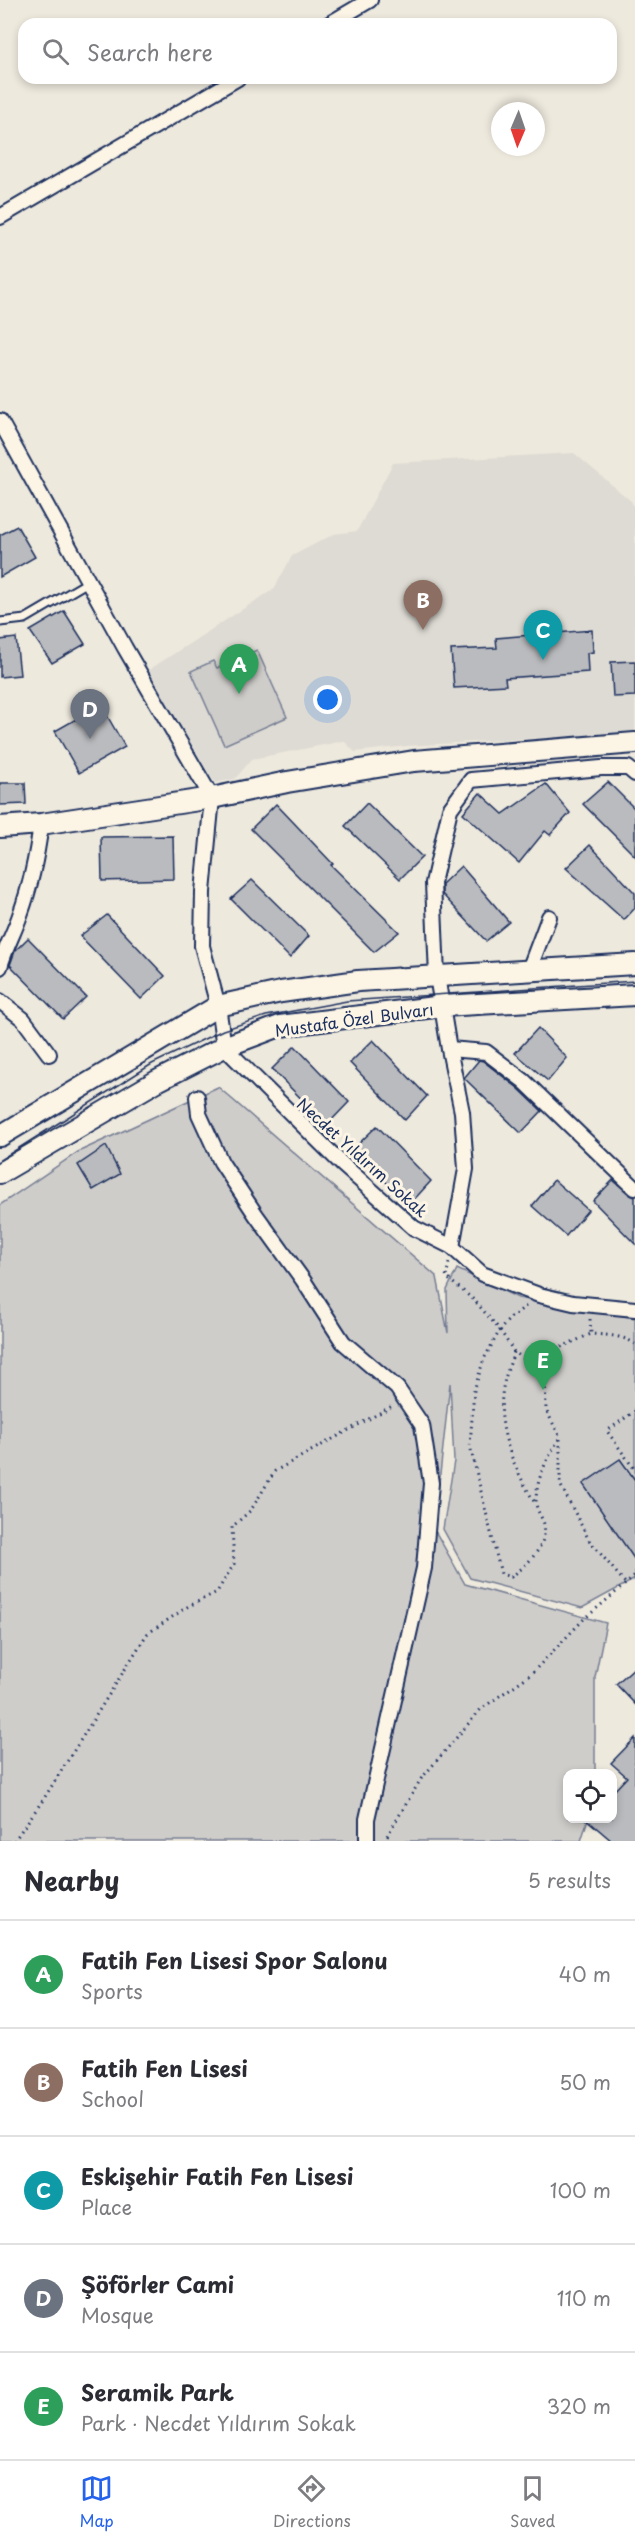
<!DOCTYPE html>
<meta charset="utf-8">
<style>
:root{--surface:#fff;--page:#f7f7f7;--text:#2b2b33;--muted:#7c7c81;--line:#e1e1e2;--accent:#2563eb}
body{margin:0;font-family:"Playpen Sans",sans-serif;background:var(--page);color:var(--text)}
.controls{position:absolute;right:18px;bottom:18px;display:grid;overflow:hidden;border-radius:12px;box-shadow:0 3px 9px #0003}
.controls button{width:54px;height:54px;display:grid;place-items:center;padding:0;border:0;border-bottom:2px solid var(--line);background:var(--surface);color:var(--text);font:30px sans-serif}
.compass{position:absolute;left:491px;top:102px;width:54px;height:54px;border-radius:50%;background:var(--surface);box-shadow:0 3px 9px #0003;rotate:182deg}
.you{position:absolute;left:328px;top:700px;width:21px;height:21px;margin:-15px;border:4px solid #fff;border-radius:50%;background:#1a73e8;box-shadow:0 0 0 9px #1a73e833}
.badge{display:grid;place-items:center;width:39px;height:39px;border-radius:50%;background:var(--accent);color:#fff;font-size:20px;font-weight:700}
.pin{position:absolute;translate:-50% -50px;filter:drop-shadow(0 2px 3px #0008)}
.pin::after{content:'';position:absolute;top:32px;width:21px;height:18px;background:inherit;clip-path:polygon(0 0,100% 0,50% 100%)}
.list{margin:0;padding:0;list-style:none}
h2{display:flex;justify-content:space-between;align-items:center;height:78px;margin:0;padding:0 24px;font-size:26px}
h2 small{font-size:20px;font-weight:400;color:var(--muted)}
.list li{display:grid;grid-template-columns:39px 1fr auto;gap:18px;align-items:center;box-sizing:border-box;height:108px;padding:0 24px;border-top:2px solid var(--line)}
.list b{display:block;font-size:22px;white-space:nowrap}
.list p{margin:0;font-size:20px;white-space:nowrap;color:var(--muted)}
.list em{font-size:20px;font-style:normal;color:var(--muted)}
.icon{flex:none;width:33px;height:33px;fill:none;stroke:currentColor;stroke-width:2;stroke-linecap:round;stroke-linejoin:round}
.map{position:relative;flex:none;width:635px;height:1841px;overflow:hidden}
.search{position:absolute;background:var(--surface);box-shadow:0 3px 9px #0003;left:18px;right:18px;top:18px;height:66px;display:flex;align-items:center;gap:15px;box-sizing:border-box;padding:0 21px;border-radius:18px;color:var(--muted);font-size:22px}
.sheet{height:618px;background:var(--surface)}
nav{display:flex;justify-content:space-around;align-items:center;box-sizing:border-box;height:84px;border-top:2px solid var(--line);background:var(--surface);font-size:16px;color:var(--muted)}
nav a{display:grid;justify-items:center;gap:3px}
nav .on{color:var(--accent)}
.map>svg:first-child{display:block}
.built{fill:#dedbd4}
.green{fill:#cfcdca;stroke:#757e94;stroke-width:1.5}
.building{fill:#babbbe;stroke:#1b2f5e;stroke-width:1.5}
.lines{fill:none;stroke-linecap:round;stroke-linejoin:round}
.lane-casing{stroke:#1b2f5e;stroke-width:11}
.street-casing{stroke:#1b2f5e;stroke-width:18}
.secondary-casing{stroke:#1b2f5e;stroke-width:24}
.path{stroke:#1b2f5e;stroke-width:3;stroke-dasharray:1.5 4.5;stroke-linecap:butt}
.lane{stroke:#fcf5e5;stroke-width:7}
.street{stroke:#fcf5e5;stroke-width:14}
.secondary{stroke:#fcf5e5;stroke-width:20}
.tram{stroke:#1b2f5e;stroke-width:1.5}
.labels{text-anchor:middle;dominant-baseline:central;stroke-width:6;stroke-linejoin:round;paint-order:stroke}
.street-label{font-size:16px;fill:#1b2f5e;stroke:#fcf5e5}
</style>
<div class="map">
<svg width="635" height="1841" viewBox="0 0 635 1841">
<rect width="100%" height="100%" fill="#eee9dd"/>
<filter id="ink" filterUnits="userSpaceOnUse"><feTurbulence type="fractalNoise" baseFrequency=".0167" numOctaves="2"/><feDisplacementMap in="SourceGraphic" scale="12" xChannelSelector="R" yChannelSelector="G"/><feConvolveMatrix kernelMatrix="1 2 1 2 8 2 1 2 1" color-interpolation-filters="sRGB"/></filter>
<g filter="url(#ink)">
<polygon class="built" points="574,453 631,501 635,508 635,732 407,746 355,752 344,741 252,759 235,779 215,783 147,671 274,589 292,556 334,534 357,531 393,463"/>
<g class="green">
<polygon points="257,650 287,717 224,745 191,671 213,661 217,668"/>
<polygon points="218,1087 437,1277 448,1333 447,1290 457,1269 518,1298 635,1318 635,1579 582,1608 470,1578 443,1529 454,1461 450,1383 434,1529 465,1584 606,1623 595,1677 595,1773 568,1774 568,1818 588,1819 581,1841 0,1841 0,1205 78,1152"/>
</g>
<g class="building">
<polygon points="17,526 35,557 0,577 0,535"/>
<polygon points="64,611 85,644 52,663 30,631"/>
<polygon points="592,630 593,652 587,653 588,672 505,678 506,685 454,688 451,650 497,648 496,638"/>
<polygon points="16,638 20,675 0,677 0,640"/>
<polygon points="635,661 635,696 613,697 611,662"/>
<polygon points="101,705 125,747 79,773 55,731"/>
<polygon points="608,782 635,809 635,856 583,804"/>
<polygon points="0,783 25,783 26,804 0,805"/>
<polygon points="546,784 570,813 550,835 545,831 519,863 463,813 480,793 503,814"/>
<polygon points="367,803 422,857 400,879 345,826"/>
<polygon points="276,804 333,864 331,865 399,932 374,952 251,829"/>
<polygon points="173,836 174,879 102,881 101,837"/>
<polygon points="590,845 635,893 635,908 624,920 566,868"/>
<polygon points="461,866 509,922 486,941 442,894 442,884"/>
<polygon points="252,880 309,936 290,958 231,899"/>
<polygon points="107,915 165,976 141,999 80,936"/>
<polygon points="28,938 86,997 63,1019 10,965 15,951"/>
<polygon points="538,1028 567,1058 548,1081 515,1053"/>
<polygon points="373,1040 427,1096 405,1120 350,1063"/>
<polygon points="295,1046 349,1102 327,1125 272,1069"/>
<polygon points="479,1060 483,1061 518,1088 542,1111 521,1133 464,1078"/>
<polygon points="377,1126 431,1181 409,1205 353,1149"/>
<polygon points="106,1146 120,1174 93,1190 78,1165"/>
<polygon points="554,1180 588,1210 566,1236 532,1206"/>
<polygon points="613,1180 629,1194 635,1197 635,1244 593,1201"/>
<polygon points="620,1459 635,1480 635,1560 583,1484"/>
<polygon points="635,1667 635,1704 616,1684"/>
<polygon points="635,1738 635,1841 612,1841 585,1818 612,1818 612,1793 627,1777 611,1763"/>
</g>
<g class="lines">
<defs>
<polyline id="lane" points="0,622 25,619 88,582"/>
<g id="street">
<polyline points="329,24 370,0"/>
<polyline points="0,217 238,78"/>
<polyline points="0,421 125,648 212,798 203,892 202,946 218,1006 224,1047 343,1165 414,1228 452,1247 482,1274 539,1295 573,1303 635,1309"/>
<path d="M0 967C5 948 14 933 20 915 31 885 37 855 41 824"/>
<polyline points="529,970 549,917"/>
<polyline points="0,1001 23,1019 49,1054"/>
<polyline points="449,1049 486,1052 524,1081 635,1188"/>
<polyline points="197,1097 199,1114 221,1162 256,1215 303,1280 343,1342 397,1388 422,1425 431,1483 424,1568 367,1819 367,1841"/>
<polyline points="452,1247 466,1169 462,1112 449,1049 437,976 433,883 450,809 471,780 601,768 628,768 635,774"/>
</g>
<g id="secondary">
<polyline points="0,827 41,824 212,798 287,782 414,761 635,743"/>
<polyline points="0,1136 218,1006 281,992 358,981 635,964"/>
<polyline points="0,1173 157,1081 224,1047 280,1026 443,1006 635,995"/>
</g>
</defs>
<use href="#lane" class="lane-casing"/>
<use href="#street" class="street-casing"/>
<use href="#secondary" class="secondary-casing"/>
<g class="path">
<path d="M449 1263 446 1277 474 1300 500 1330 484 1359 474 1390 470 1446 501 1574 511 1577C527 1565 548 1546 544 1524 542 1517 536 1510 536 1502 536 1477 548 1458 560 1437L546 1410 545 1372 559 1348 591 1334"/>
<polyline points="526,1306 510,1318 500,1330 514,1352 544,1372"/>
<path d="M590 1319 591 1334C606 1335 623 1335 635 1344"/>
<path d="M514 1352C510 1364 505 1376 503 1388 496 1430 514 1468 535 1503"/>
<polyline points="635,1411 607,1431 635,1470"/>
<polyline points="560,1439 560,1484 589,1540 626,1584"/>
<polyline points="14,1841 43,1800 147,1634 187,1607 217,1592 234,1564 232,1527 251,1510 275,1471 394,1405"/>
<polyline points="384,1841 421,1779 481,1709 531,1674 583,1620 635,1576"/>
</g>
<use href="#lane" class="lane"/>
<use href="#street" class="street"/>
<use href="#secondary" class="secondary"/>
<polyline class="tram" points="0,1160 152,1064 223,1030 266,1016 347,1001 635,981"/>
</g>
</g>
<g class="labels">
<g class="street-label">
<text transform="translate(354 1019) rotate(-8)">Mustafa Özel Bulvarı</text>
<text transform="translate(363 1157) rotate(42)">Necdet Yıldırım Sokak</text>
</g>
</g>
</svg>
<div class="controls">
<button><svg class="icon" aria-label="locate" viewBox="0 0 24 24"><circle cx="12" cy="12" r="6"/><path d="M12 2v4M12 18v4M2 12h4M18 12h4"/></svg></button>
</div>
<svg class="compass" viewBox="-18 -18 36 36"><path d="M0-13l5 13h-10z" fill="#e53935"/><path d="M0 13l5-13h-10z" fill="#7c7c81"/></svg>
<div class="you"></div>
<div class="pin badge" style="left:239px;top:694px;background:#2e9e5b">A</div>
<div class="pin badge" style="left:423px;top:630px;background:#8d6e63">B</div>
<div class="pin badge" style="left:543px;top:660px;background:#0f9aa8">C</div>
<div class="pin badge" style="left:90px;top:739px;background:#6b7280">D</div>
<div class="pin badge" style="left:543px;top:1390px;background:#2e9e5b">E</div>
<div class="search"><svg class="icon" aria-label="search" viewBox="0 0 24 24"><circle cx="10" cy="10" r="6"/><path d="M15 15l6 6"/></svg>Search here</div>
</div>
<section class="sheet">
<h2>Nearby<small>5 results</small></h2>
<ul class="list">
<li><span class="badge" style="background:#2e9e5b">A</span><div><b>Fatih Fen Lisesi Spor Salonu</b><p>Sports</p></div><em>40 m</em></li>
<li><span class="badge" style="background:#8d6e63">B</span><div><b>Fatih Fen Lisesi</b><p>School</p></div><em>50 m</em></li>
<li><span class="badge" style="background:#0f9aa8">C</span><div><b>Eskişehir Fatih Fen Lisesi</b><p>Place</p></div><em>100 m</em></li>
<li><span class="badge" style="background:#6b7280">D</span><div><b>Şöförler Cami</b><p>Mosque</p></div><em>110 m</em></li>
<li><span class="badge" style="background:#2e9e5b">E</span><div><b>Seramik Park</b><p>Park · Necdet Yıldırım Sokak</p></div><em>320 m</em></li>
</ul>
</section>
<nav>
<a class="on"><svg class="icon" aria-label="map" viewBox="0 0 24 24"><path d="M3 6l6-2 6 2 6-2v14l-6 2-6-2-6 2zM9 4v14M15 6v14"/></svg>Map</a>
<a><svg class="icon" aria-label="directions" viewBox="0 0 24 24"><path d="M12 3l9 9-9 9-9-9zM9 14v-3h6M13 9l2 2-2 2"/></svg>Directions</a>
<a><svg class="icon" aria-label="saved" viewBox="0 0 24 24"><path d="M7 4h10v16l-5-4-5 4z"/></svg>Saved</a>
</nav>
